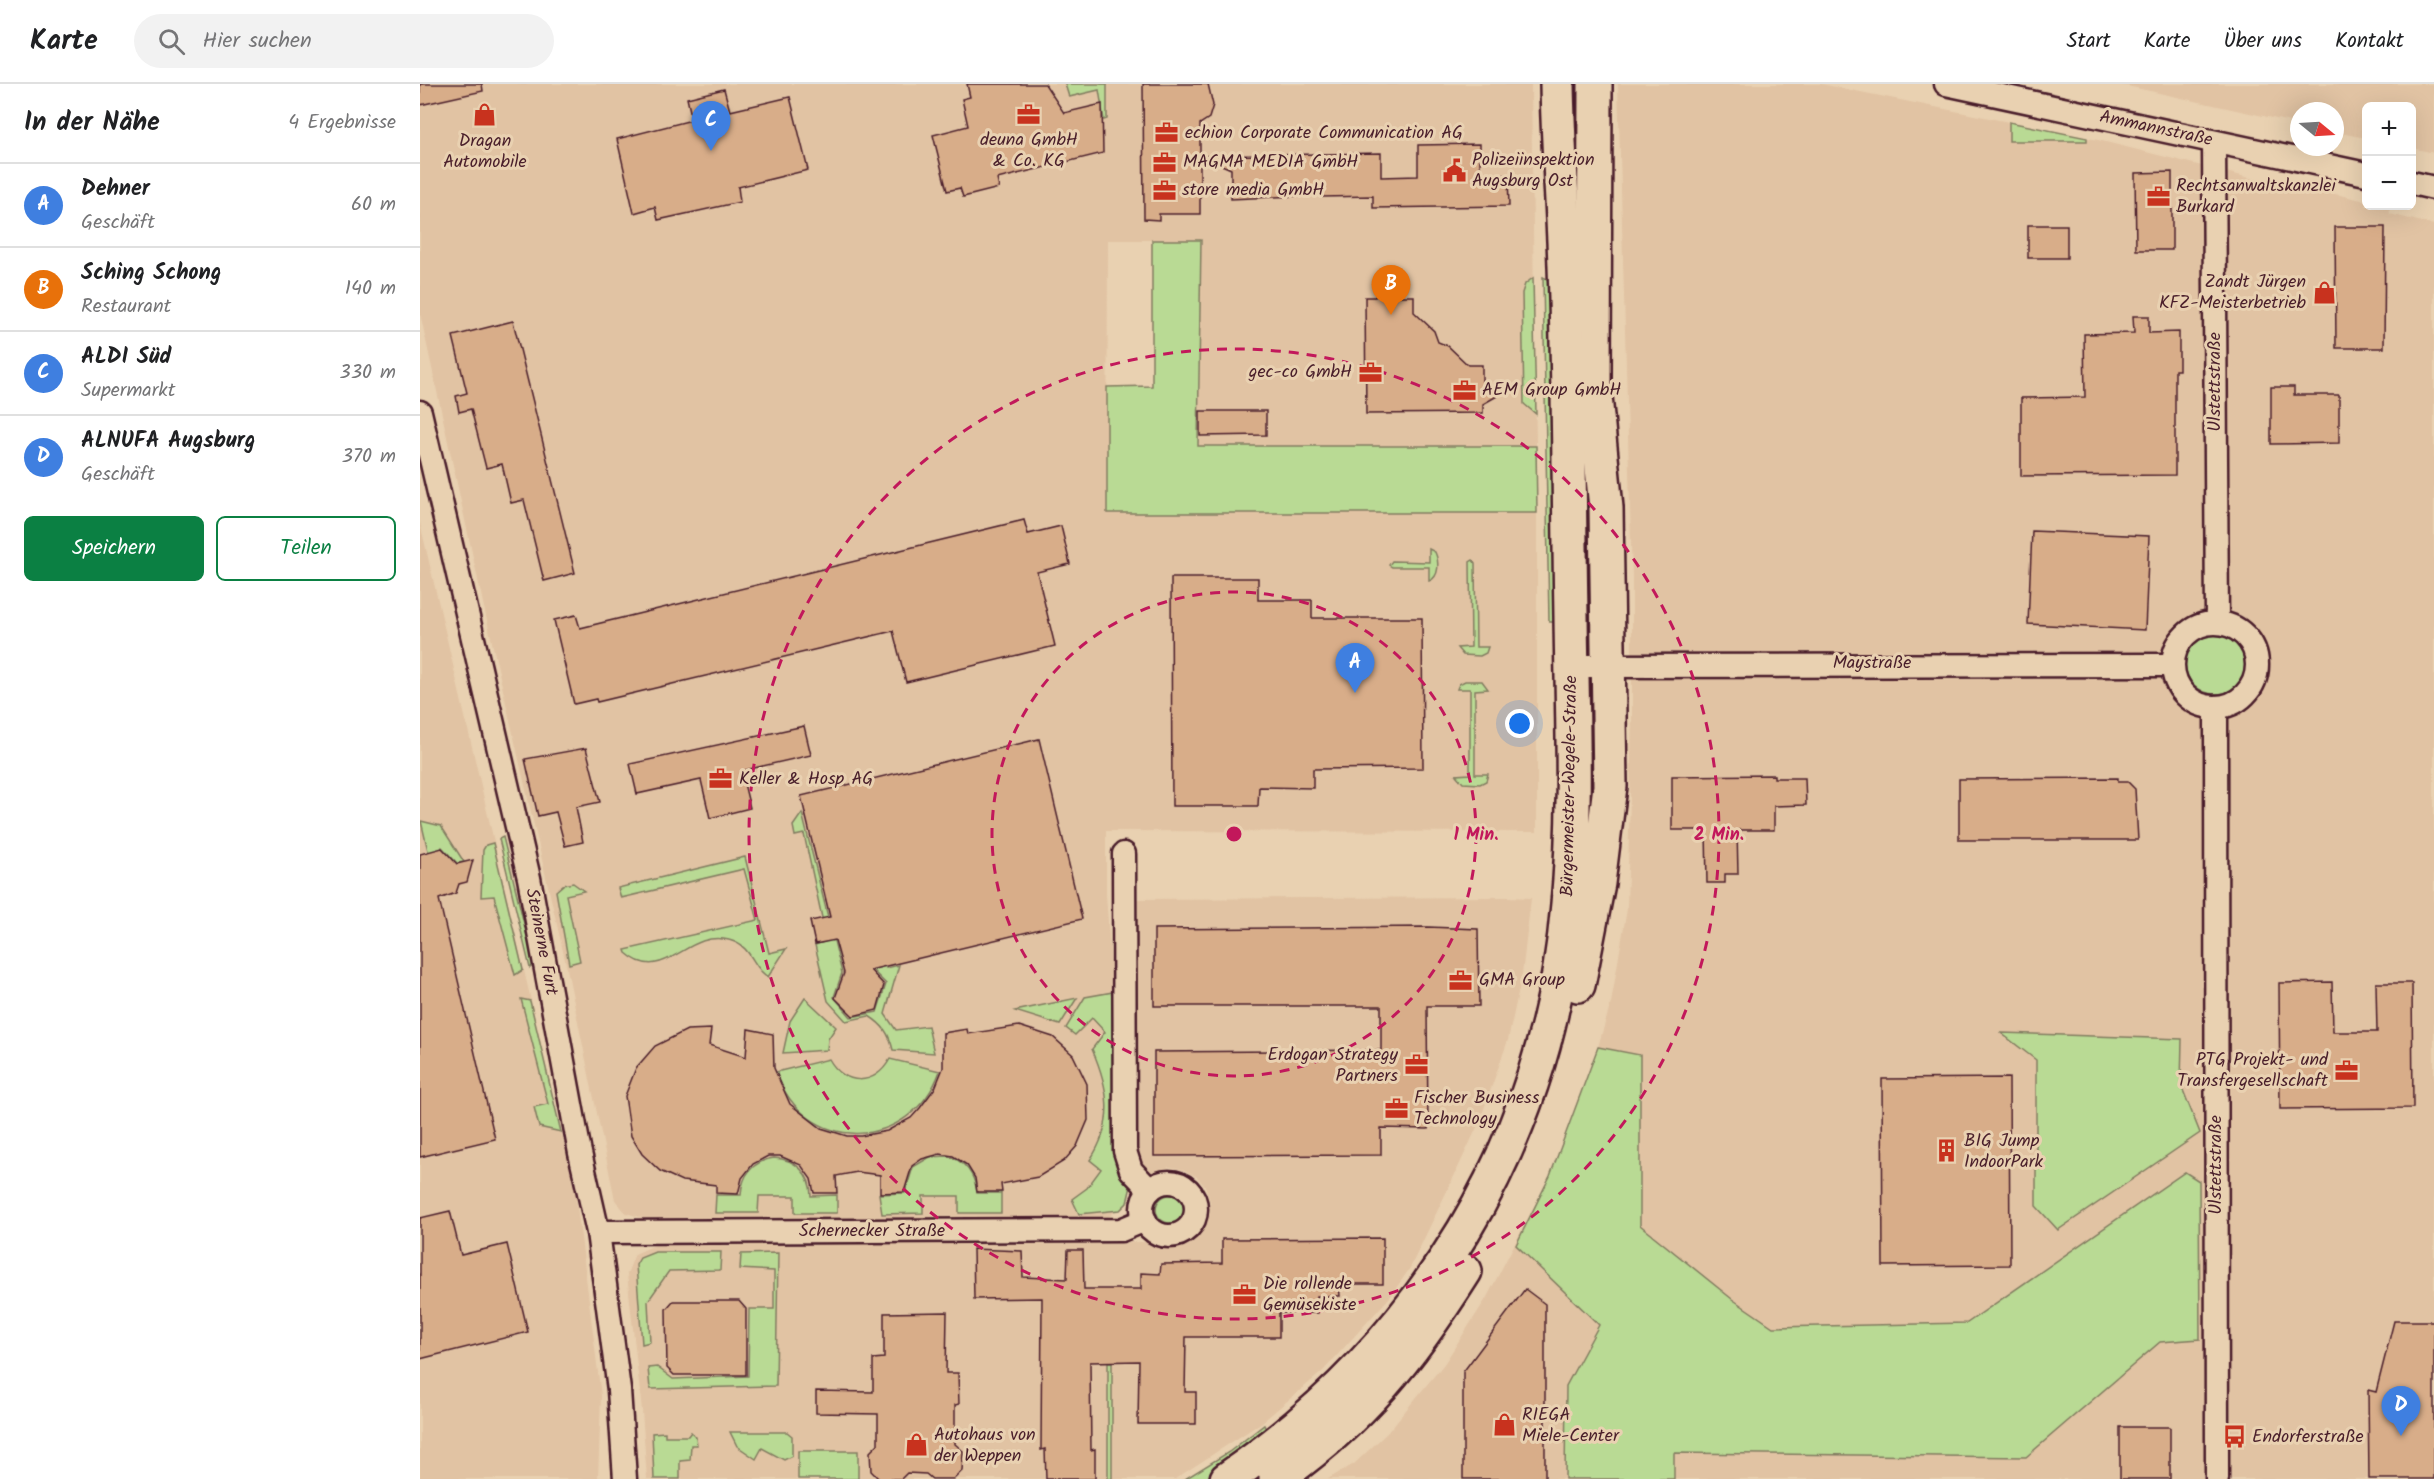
<!DOCTYPE html>
<html lang="de">
<meta charset="utf-8">
<style>
:root{--surface:#fff;--page:#f2f2f2;--text:#202124;--muted:#757577;--line:#e0e0e0;--accent:#0b8043}
body{margin:0;font-family:Kalam,sans-serif;background:var(--page);color:var(--text)}
.controls{position:absolute;right:18px;top:18px;display:grid;overflow:hidden;border-radius:9px;box-shadow:0 6px 24px #0002}
.controls button{width:54px;height:54px;display:grid;place-items:center;padding:0;border:0;border-bottom:2px solid var(--line);background:var(--surface);color:var(--text);font:30px sans-serif}
.compass{position:absolute;left:1870px;top:18px;width:54px;height:54px;border-radius:50%;background:var(--surface);box-shadow:0 6px 24px #0002;rotate:108deg}
.you{position:absolute;left:1100px;top:640px;width:21px;height:21px;margin:-15px;border:4px solid #fff;border-radius:50%;background:#1a73e8;box-shadow:0 0 0 9px #1a73e833}
.badge{display:grid;place-items:center;width:39px;height:39px;border-radius:50%;background:var(--accent);color:#fff;font-size:20px;font-weight:700}
.pin{position:absolute;translate:-50% -50px;filter:drop-shadow(0 2px 3px #0008)}
.pin::after{content:'';position:absolute;top:32px;width:21px;height:18px;background:inherit;clip-path:polygon(0 0,100% 0,50% 100%)}
.list{margin:0;padding:0;list-style:none}
h2{display:flex;justify-content:space-between;align-items:center;height:78px;margin:0;padding:0 24px;font-size:26px}
h2 small{font-size:20px;font-weight:400;color:var(--muted)}
.list li{display:grid;grid-template-columns:39px 1fr auto;gap:18px;align-items:center;box-sizing:border-box;height:84px;padding:0 24px;border-top:2px solid var(--line)}
.list b{display:block;font-size:22px;white-space:nowrap}
.list p{margin:0;font-size:20px;white-space:nowrap;color:var(--muted)}
.list em{font-size:20px;font-style:normal;color:var(--muted)}
.actions{display:flex;gap:12px;padding:18px 24px}
.actions a{flex:1;padding:14px 0;border:2px solid var(--accent);border-radius:9px;text-align:center;font-size:21px;color:var(--accent)}
.actions .main{background:var(--accent);color:#fff}
.icon{flex:none;width:33px;height:33px;fill:none;stroke:currentColor;stroke-width:2;stroke-linecap:round;stroke-linejoin:round}
.map{position:relative;flex:none;width:2014px;height:1395px;overflow:hidden}
header{display:flex;align-items:center;gap:36px;box-sizing:border-box;height:84px;padding:0 30px;background:var(--surface);border-bottom:2px solid var(--line)}
header strong{font-size:28px}
nav{display:flex;gap:33px;margin-inline-start:auto;font-size:21px}
.search{width:420px;height:54px;background:var(--page);display:flex;align-items:center;gap:15px;box-sizing:border-box;padding:0 21px;border-radius:33px;color:var(--muted);font-size:22px}
main{display:flex}
aside{flex:1;background:var(--surface)}
.map>svg:first-child{display:block}
.built{fill:#e1c3a3}
.green{fill:#b9da94;stroke:#827c60;stroke-width:1.5}
.building{fill:#d8ad89;stroke:#4a1f2b;stroke-width:1.5}
.lines{fill:none;stroke-linecap:round;stroke-linejoin:round}
.minor-casing{stroke:#4a1f2b;stroke-width:27}
.secondary-casing{stroke:#4a1f2b;stroke-width:38}
.minor{stroke:#e9d1b1;stroke-width:22}
.secondary{stroke:#e9d1b1;stroke-width:33}
.ring{fill:none;stroke:#c2185b;stroke-width:3;stroke-dasharray:10 8}
.labels{text-anchor:middle;dominant-baseline:central;stroke-width:6;stroke-linejoin:round;paint-order:stroke}
.street-label{font-size:18px;fill:#4a1f2b;stroke:#e9d1b1}
.poi-label{font-size:18px;fill:#4a1f2b;stroke:#e9d1b1;text-anchor:start}
.centre{fill:#c2185b;stroke:#e9d1b1;stroke-width:3}
.ring-label{font-size:18px;text-anchor:middle;font-weight:bold;fill:#c2185b;stroke:#e9d1b1;stroke-width:6;stroke-linejoin:round;paint-order:stroke}
</style>
<header>
<strong>Karte</strong>
<div class="search"><svg class="icon" aria-label="search" viewBox="0 0 24 24"><circle cx="10" cy="10" r="6"/><path d="M15 15l6 6"/></svg>Hier suchen</div>
<nav><a>Start</a><a>Karte</a><a>Über uns</a><a>Kontakt</a></nav>
</header>
<main>
<aside>
<h2>In der Nähe<small>4 Ergebnisse</small></h2>
<ul class="list">
<li><span class="badge" style="background:#3f7fe0">A</span><div><b>Dehner</b><p>Geschäft</p></div><em>60 m</em></li>
<li><span class="badge" style="background:#e8710a">B</span><div><b>Sching Schong</b><p>Restaurant</p></div><em>140 m</em></li>
<li><span class="badge" style="background:#3f7fe0">C</span><div><b>ALDI Süd</b><p>Supermarkt</p></div><em>330 m</em></li>
<li><span class="badge" style="background:#3f7fe0">D</span><div><b>ALNUFA Augsburg</b><p>Geschäft</p></div><em>370 m</em></li>
</ul>
<div class="actions"><a class="main">Speichern</a><a>Teilen</a></div>
</aside>
<div class="map">
<svg width="2014" height="1395" viewBox="0 0 2014 1395">
<rect width="100%" height="100%" fill="#e9d1b1"/>
<filter id="ink" filterUnits="userSpaceOnUse"><feTurbulence type="fractalNoise" baseFrequency=".0167" numOctaves="2"/><feDisplacementMap in="SourceGraphic" scale="12" xChannelSelector="R" yChannelSelector="G"/><feConvolveMatrix kernelMatrix="1 2 1 2 8 2 1 2 1" color-interpolation-filters="sRGB"/></filter>
<g filter="url(#ink)">
<g class="built">
<polygon points="0,0 1111,0 1116,362 778,362 781,156 688,156 687,428 1117,429 1117,748 686,747 686,810 693,908 698,1124 689,1133 226,1135 206,1129 195,1116 146,880 63,519 0,229"/>
<polygon points="1198,0 1401,0 1678,56 1846,98 1849,95 1946,117 1946,122 1969,123 1970,130 2014,141 2014,1395 908,1395 934,1380 967,1349 1024,1280 1066,1215 1130,1092 1172,983 1191,919 1207,825 1212,635 1212,493"/>
<polygon points="1698,0 2014,0 2014,69 1992,64 1992,22 1946,22 1946,54 1915,48 1915,27 1879,27 1879,40"/>
<polygon points="0,439 155,1106 181,1312 178,1395 0,1395"/>
<polygon points="1087,813 1111,814 1102,891 1088,956 1059,1039 1036,1088 990,1184 970,1213 902,1288 841,1339 755,1395 227,1395 222,1327 207,1190 215,1170 235,1161 732,1158 754,1164 770,1159 783,1146 789,1133 790,1118 786,1104 777,1093 764,1086 750,1083 726,1091 718,1082 716,815"/>
</g>
<g class="green">
<polygon points="645,0 687,0 687,35 684,36 679,6 649,13"/>
<polygon points="1589,38 1667,54 1667,57 1589,57"/>
<polygon points="732,156 781,156 778,362 1116,362 1117,429 687,429 687,303 732,302"/>
<polygon points="1123,193 1131,197 1142,538 1129,538"/>
<polygon points="1113,194 1116,330 1104,320 1102,209 1105,200"/>
<path d="M1009 465 1015 468C1019 477 1020 493 1009 497V483H972L969 481 972 477 1009 478Z"/>
<polygon points="1053,476 1055,479 1056,563 1068,563 1066,569 1060,572 1043,571 1037,564 1051,563 1050,478"/>
<circle cx="1796" cy="579" r="31"/>
<polygon points="1045,597 1062,597 1068,605 1055,606 1055,690 1068,690 1066,697 1060,700 1043,699 1036,691 1050,690 1050,605 1037,605 1039,600"/>
<path d="M382 729 422 889 414 913 431 933 457 928 466 900 448 882 461 868 466 884 479 881 465 930 476 946 508 942 514 969 473 966C469 949 463 941 449 932L426 937 408 917 395 861 407 857 384 750 375 752 373 742Z"/>
<polygon points="1,737 21,742 44,778 37,779 22,763 12,784"/>
<polygon points="83,753 114,881 110,884 79,755"/>
<polygon points="73,759 103,886 95,891 74,812 61,813 63,766 66,761"/>
<path d="M325 773 349 869 366 865 348 893C332 884 333 862 309 856 267 844 244 903 206 869L205 866 338 836 324 785 201 814 198 804Z"/>
<polygon points="153,799 164,807 146,811 160,877 149,880 136,807 143,801"/>
<path d="M693 908 695 1068 711 1102 707 1119 700 1126 659 1130 652 1115 667 1104 681 1085 670 1076C695 1039 689 1004 672 965L685 948 672 934 655 951 646 944 665 913Z"/>
<polygon points="385,914 416,943 408,955 407,966 363,969 370,937"/>
<polygon points="657,914 640,941 595,927"/>
<polygon points="101,915 110,917 141,1048 119,1043 114,1023 128,1020"/>
<polygon points="1581,949 1762,955 1761,1001 1780,1049 1638,1146 1616,1122 1616,976"/>
<polygon points="1178,963 1220,971 1220,1141 1312,1215 1353,1243 1547,1239 1765,1088 1779,1097 1780,1255 1740,1258 1606,1373 1254,1369 1254,1395 1145,1395 1146,1302 1179,1241 1096,1161 1130,1092"/>
<path d="M409 975C424 1002 455 1003 470 975L520 987C491 1068 385 1072 356 988Z"/>
<path d="M527 1072C545 1076 555 1091 557 1109H581V1129H539V1112H503V1129L462 1130 459 1110 485 1109 493 1083 510 1073Z"/>
<path d="M354 1074C376 1075 391 1090 391 1112L417 1111V1129H375V1112H339L338 1129H295L296 1111H321C322 1091 333 1077 354 1074Z"/>
<circle cx="750" cy="1125" r="14"/>
<polygon points="235,1168 301,1168 300,1186 249,1187 228,1217 230,1258 222,1260 216,1181 220,1174"/>
<polygon points="358,1169 356,1302 230,1305 228,1284 237,1283 253,1295 328,1292 329,1225 354,1225 354,1187 320,1185 321,1170"/>
<rect x="688" y="1278" width="4" height="117"/>
<polygon points="844,1341 846,1345 815,1379 789,1395 765,1395 809,1368"/>
<polygon points="245,1348 245,1352 268,1352 271,1348 276,1353 277,1361 271,1361 270,1376 260,1377 260,1395 234,1395 232,1349"/>
<polygon points="310,1348 367,1348 372,1352 372,1372 364,1376 342,1364 336,1375 317,1362"/>
<rect x="378" y="1367" width="60" height="28"/>
</g>
<g class="building">
<polygon points="0,0 62,0 63,7 0,21"/>
<polygon points="547,0 625,0 644,29 682,20 683,69 577,95 579,104 543,113 540,104 527,107 513,51 548,42 542,15 550,13"/>
<polygon points="723,0 788,0 793,21 789,34 780,40 780,130 739,130 739,136 724,135"/>
<polygon points="304,5 310,27 370,13 388,86 318,103 320,118 238,136 235,123 214,129 197,55 272,36 267,14"/>
<polygon points="1060,60 1060,91 1088,91 1089,122 953,124 953,112 902,113 899,111 811,115 811,85 781,72 961,69 961,93 998,92 998,61"/>
<polygon points="1752,88 1752,166 1716,166 1715,89"/>
<rect x="1608" y="141" width="39" height="33"/>
<polygon points="1915,143 1965,143 1964,264 1916,264"/>
<polygon points="963,198 977,212 994,212 994,228 1014,247 1018,258 1028,262 1048,281 1062,281 1062,297 1077,312 1063,320 1063,329 946,330 945,213 955,213"/>
<polygon points="1713,232 1729,232 1729,249 1759,248 1759,286 1755,286 1755,391 1601,392 1601,314 1665,313 1664,250 1714,249"/>
<polygon points="93,237 155,489 124,497 104,416 91,419 82,380 66,384 51,325 39,328 36,312 47,309 33,252"/>
<polygon points="1851,303 1874,303 1874,311 1919,311 1919,359 1851,360"/>
<polygon points="780,327 846,327 846,351 780,352"/>
<polygon points="604,436 608,450 641,442 650,480 617,488 635,562 486,598 473,547 177,618 176,615 154,620 134,536 156,531 160,544"/>
<polygon points="1612,447 1729,452 1725,546 1608,540"/>
<polygon points="751,494 838,494 838,516 892,516 892,534 1002,534 1003,684 893,685 893,704 839,703 838,722 752,722"/>
<polygon points="384,642 391,671 321,687 330,724 290,734 281,696 217,710 210,680"/>
<polygon points="619,655 662,835 450,886 464,901 457,926 433,932 415,914 424,889 415,856 395,860 390,837 410,833 381,712"/>
<polygon points="166,664 180,718 156,723 163,758 145,762 136,728 118,732 105,675"/>
<polygon points="1354,691 1354,694 1385,694 1386,721 1354,722 1354,746 1317,746 1318,790 1305,790 1305,799 1287,799 1286,746 1252,746 1252,692"/>
<polygon points="1698,694 1698,698 1708,698 1715,705 1718,756 1539,756 1539,695"/>
<polygon points="22,764 37,780 53,776 47,798 39,800 36,809 19,815 75,1055 0,1073 0,770"/>
<polygon points="1008,843 1058,845 1059,922 1007,922 1008,1045 961,1044 961,1071 734,1072 734,968 961,966 961,922 734,922 734,845"/>
<polygon points="1912,898 1913,948 1957,948 1956,899 1992,899 1993,1024 1860,1025 1859,899"/>
<polygon points="599,942 633,953 653,971 667,1000 668,1036 657,1062 644,1077 618,1093 581,1100 582,1108 557,1108 555,1094 547,1081 533,1072 520,1070 502,1075 492,1082 484,1108 460,1109 460,1091 437,1088 416,1092 417,1109 394,1109 391,1095 381,1081 360,1072 348,1072 333,1080 322,1094 318,1110 296,1109 296,1101 262,1097 240,1087 222,1070 211,1052 205,1012 216,984 235,962 267,946 291,945 289,961 326,973 328,945 353,950 354,984 370,1020 401,1044 427,1052 441,1052 467,1047 491,1034 500,1024 515,1004 523,984 523,949 547,945 548,950"/>
<polygon points="1589,994 1590,1181 1463,1182 1462,995"/>
<polygon points="30,1127 41,1171 87,1160 108,1248 0,1275 0,1134"/>
<polygon points="963,1154 963,1200 919,1200 920,1212 897,1212 898,1229 859,1229 859,1253 766,1253 765,1308 776,1308 776,1340 718,1340 719,1277 670,1278 671,1366 675,1365 675,1395 626,1395 625,1365 621,1366 622,1214 554,1215 553,1165 602,1167 603,1193 647,1195 648,1166 663,1166 664,1205 721,1205 721,1189 740,1190 741,1180 802,1179 802,1155"/>
<polygon points="1105,1205 1125,1220 1125,1395 1043,1395 1043,1288"/>
<polygon points="253,1217 319,1217 326,1225 326,1291 254,1291 247,1284 246,1225"/>
<polygon points="527,1228 526,1289 538,1289 539,1320 535,1321 535,1360 543,1367 542,1387 534,1395 512,1395 506,1390 487,1389 481,1395 459,1395 451,1387 450,1368 458,1360 458,1330 396,1329 396,1307 453,1308 453,1275 464,1274 464,1229"/>
<polygon points="1974,1237 2014,1237 2014,1395 1949,1395 1948,1306 1956,1308"/>
<rect x="1700" y="1343" width="50" height="52"/>
</g>
<g class="lines">
<defs>
<g id="minor">
<polyline points="1526,0 1946,90"/>
<polyline points="1794,58 1797,538"/>
<polyline points="1992,99 2014,104"/>
<polyline points="0,328 109,794 160,1069 178,1148 199,1306 205,1395"/>
<circle cx="1795" cy="581" r="42"/>
<polyline points="1151,582 1752,581"/>
<polyline points="1796,623 1797,1395"/>
<polyline points="704,770 705,1067 711,1086 730,1106"/>
<circle cx="749" cy="1125" r="27"/>
<polyline points="178,1148 701,1146 725,1136"/>
</g>
<g id="secondary">
<polyline points="1158,901 1178,799 1190,702 1186,424 1174,302 1175,0"/>
<path d="M807 1395C1003 1261 1128 1059 1148 820 1157 725 1152 628 1151 532 1149 415 1149 299 1145 182 1143 121 1138 61 1137 0"/>
<path d="M856 1395C942 1335 990 1274 1045 1187"/>
</g>
</defs>
<use href="#minor" class="minor-casing"/>
<use href="#secondary" class="secondary-casing"/>
<use href="#minor" class="minor"/>
<use href="#secondary" class="secondary"/>
</g>
</g>
<g class="ring">
<circle cx="814" cy="750" r="242"/>
<circle cx="814" cy="750" r="485"/>
</g>
<defs>
<symbol id="office-bare" viewBox="-9 -9 18 18"><path d="M-6-3h4V-5.5h4V-3h4V5H-6ZM-1-4.5V-3h2v-1.5ZM-6 0V1H6V0Z" fill="#c8321e" stroke="#e9d1b1" stroke-width="2.5" paint-order="stroke"/></symbol>
<symbol id="shop-bare" viewBox="-9 -9 18 18"><path d="M-5-2.5h2.3a2.7 3.5 0 0 1 5.4 0H5L5.5 6h-11ZM-1.5-2.5h3a1.5 2.3 0 0 0-3 0Z" fill="#c8321e" stroke="#e9d1b1" stroke-width="2.5" paint-order="stroke"/></symbol>
<symbol id="civic-bare" viewBox="-9 -9 18 18"><path d="M-.6-6.5H3V-4.5H.6V-3L4-1V1h2V6H-6V1h2V-1L-.6-3ZM-1.2 2.5V6h2.4V2.5Z" fill="#c8321e" stroke="#e9d1b1" stroke-width="2.5" paint-order="stroke"/></symbol>
<symbol id="building-bare" viewBox="-9 -9 18 18"><path d="M-4-6H4V6H1V3H-1V6H-4ZM-2.5-4.3h1.7v1.8h-1.7ZM.8-4.3h1.7v1.8H.8ZM-2.5-1h1.7V.8h-1.7ZM.8-1h1.7V.8H.8Z" fill="#c8321e" stroke="#e9d1b1" stroke-width="2.5" paint-order="stroke"/></symbol>
<symbol id="bus-bare" viewBox="-9 -9 18 18"><path d="M-5-6H5V4H4V6H2V4H-2V6H-4V4H-5ZM-3.5-4V0h7V-4ZM-3.5 1.2v1.5H-2V1.2ZM2 1.2v1.5H3.5V1.2Z" fill="#c8321e" stroke="#e9d1b1" stroke-width="2.5" paint-order="stroke"/></symbol>
</defs>
<g fill-rule="evenodd">
<use href="#office-bare" x="592" y="14" width="33" height="33"/>
<use href="#shop-bare" x="48" y="14" width="33" height="33"/>
<use href="#office-bare" x="730" y="32" width="33" height="33"/>
<use href="#office-bare" x="728" y="62" width="33" height="33"/>
<use href="#civic-bare" x="1018" y="70" width="33" height="33"/>
<use href="#office-bare" x="728" y="90" width="33" height="33"/>
<use href="#office-bare" x="1722" y="96" width="33" height="33"/>
<use href="#shop-bare" x="1888" y="192" width="33" height="33"/>
<use href="#office-bare" x="934" y="272" width="33" height="33"/>
<use href="#office-bare" x="1028" y="290" width="33" height="33"/>
<use href="#office-bare" x="284" y="678" width="33" height="33"/>
<use href="#office-bare" x="1024" y="880" width="33" height="33"/>
<use href="#office-bare" x="980" y="964" width="33" height="33"/>
<use href="#office-bare" x="1910" y="970" width="33" height="33"/>
<use href="#office-bare" x="960" y="1008" width="33" height="33"/>
<use href="#building-bare" x="1510" y="1050" width="33" height="33"/>
<use href="#office-bare" x="808" y="1194" width="33" height="33"/>
<use href="#shop-bare" x="1068" y="1324" width="33" height="33"/>
<use href="#bus-bare" x="1798" y="1336" width="33" height="33"/>
<use href="#shop-bare" x="480" y="1344" width="33" height="33"/>
</g>
<g class="labels">
<g class="street-label">
<text transform="translate(1736 45) rotate(12)">Ammannstraße</text>
<text transform="translate(1795 298) rotate(-90)">Ulstettstraße</text>
<text x="1452" y="579">Maystraße</text>
<text transform="translate(1150 702) rotate(-89)">Bürgermeister-Wegele-Straße</text>
<text transform="translate(121 858) rotate(79)">Steinerne Furt</text>
<text transform="translate(1796 1081) rotate(-90)">Ulstettstraße</text>
<text x="452" y="1147">Schernecker Straße</text>
</g>
<g class="poi-label">
<text x="765" y="49">echion Corporate Communication AG</text>
<text x="609" y="56" text-anchor="middle">deuna GmbH<tspan x="609" dy="21">&amp; Co. KG</tspan></text>
<text x="65" y="57" text-anchor="middle">Dragan<tspan x="65" dy="21">Automobile</tspan></text>
<text x="1052" y="76">Polizeiinspektion<tspan x="1052" dy="21">Augsburg Ost</tspan></text>
<text x="763" y="78">MAGMA MEDIA GmbH</text>
<text x="1756" y="102">Rechtsanwaltskanzlei<tspan x="1756" dy="21">Burkard</tspan></text>
<text x="762" y="106">store media GmbH</text>
<text x="1886" y="198" text-anchor="end">Zandt Jürgen<tspan x="1886" dy="21">KFZ-Meisterbetrieb</tspan></text>
<text x="932" y="288" text-anchor="end">gec-co GmbH</text>
<text x="1062" y="306">AEM Group GmbH</text>
<text x="319" y="695">Keller &amp; Hosp AG</text>
<text x="1059" y="896">GMA Group</text>
<text x="978" y="971" text-anchor="end">Erdogan Strategy<tspan x="978" dy="21">Partners</tspan></text>
<text x="1908" y="976" text-anchor="end">PTG Projekt- und<tspan x="1908" dy="21">Transfergesellschaft</tspan></text>
<text x="994" y="1014">Fischer Business<tspan x="994" dy="21">Technology</tspan></text>
<text x="1544" y="1057">BIG Jump<tspan x="1544" dy="21">IndoorPark</tspan></text>
<text x="843" y="1200">Die rollende<tspan x="843" dy="21">Gemüsekiste</tspan></text>
<text x="1102" y="1331">RIEGA<tspan x="1102" dy="21">Miele-Center</tspan></text>
<text x="514" y="1351">Autohaus von<tspan x="514" dy="21">der Weppen</tspan></text>
<text x="1832" y="1353">Endorferstraße</text>
</g>
</g>
<circle cx="814" cy="750" r="9" class="centre"/>
<g class="ring-label">
<text x="1056" y="756">1 Min.</text>
<text x="1299" y="756">2 Min.</text>
</g>
</svg>
<div class="controls">
<button>+</button>
<button>−</button>
</div>
<svg class="compass" viewBox="-18 -18 36 36"><path d="M0-13l5 13h-10z" fill="#e53935"/><path d="M0 13l5-13h-10z" fill="#757577"/></svg>
<div class="you"></div>
<div class="pin badge" style="left:935px;top:609px;background:#3f7fe0">A</div>
<div class="pin badge" style="left:971px;top:231px;background:#e8710a">B</div>
<div class="pin badge" style="left:291px;top:67px;background:#3f7fe0">C</div>
<div class="pin badge" style="left:1981px;top:1352px;background:#3f7fe0">D</div>
</div>
</main>
